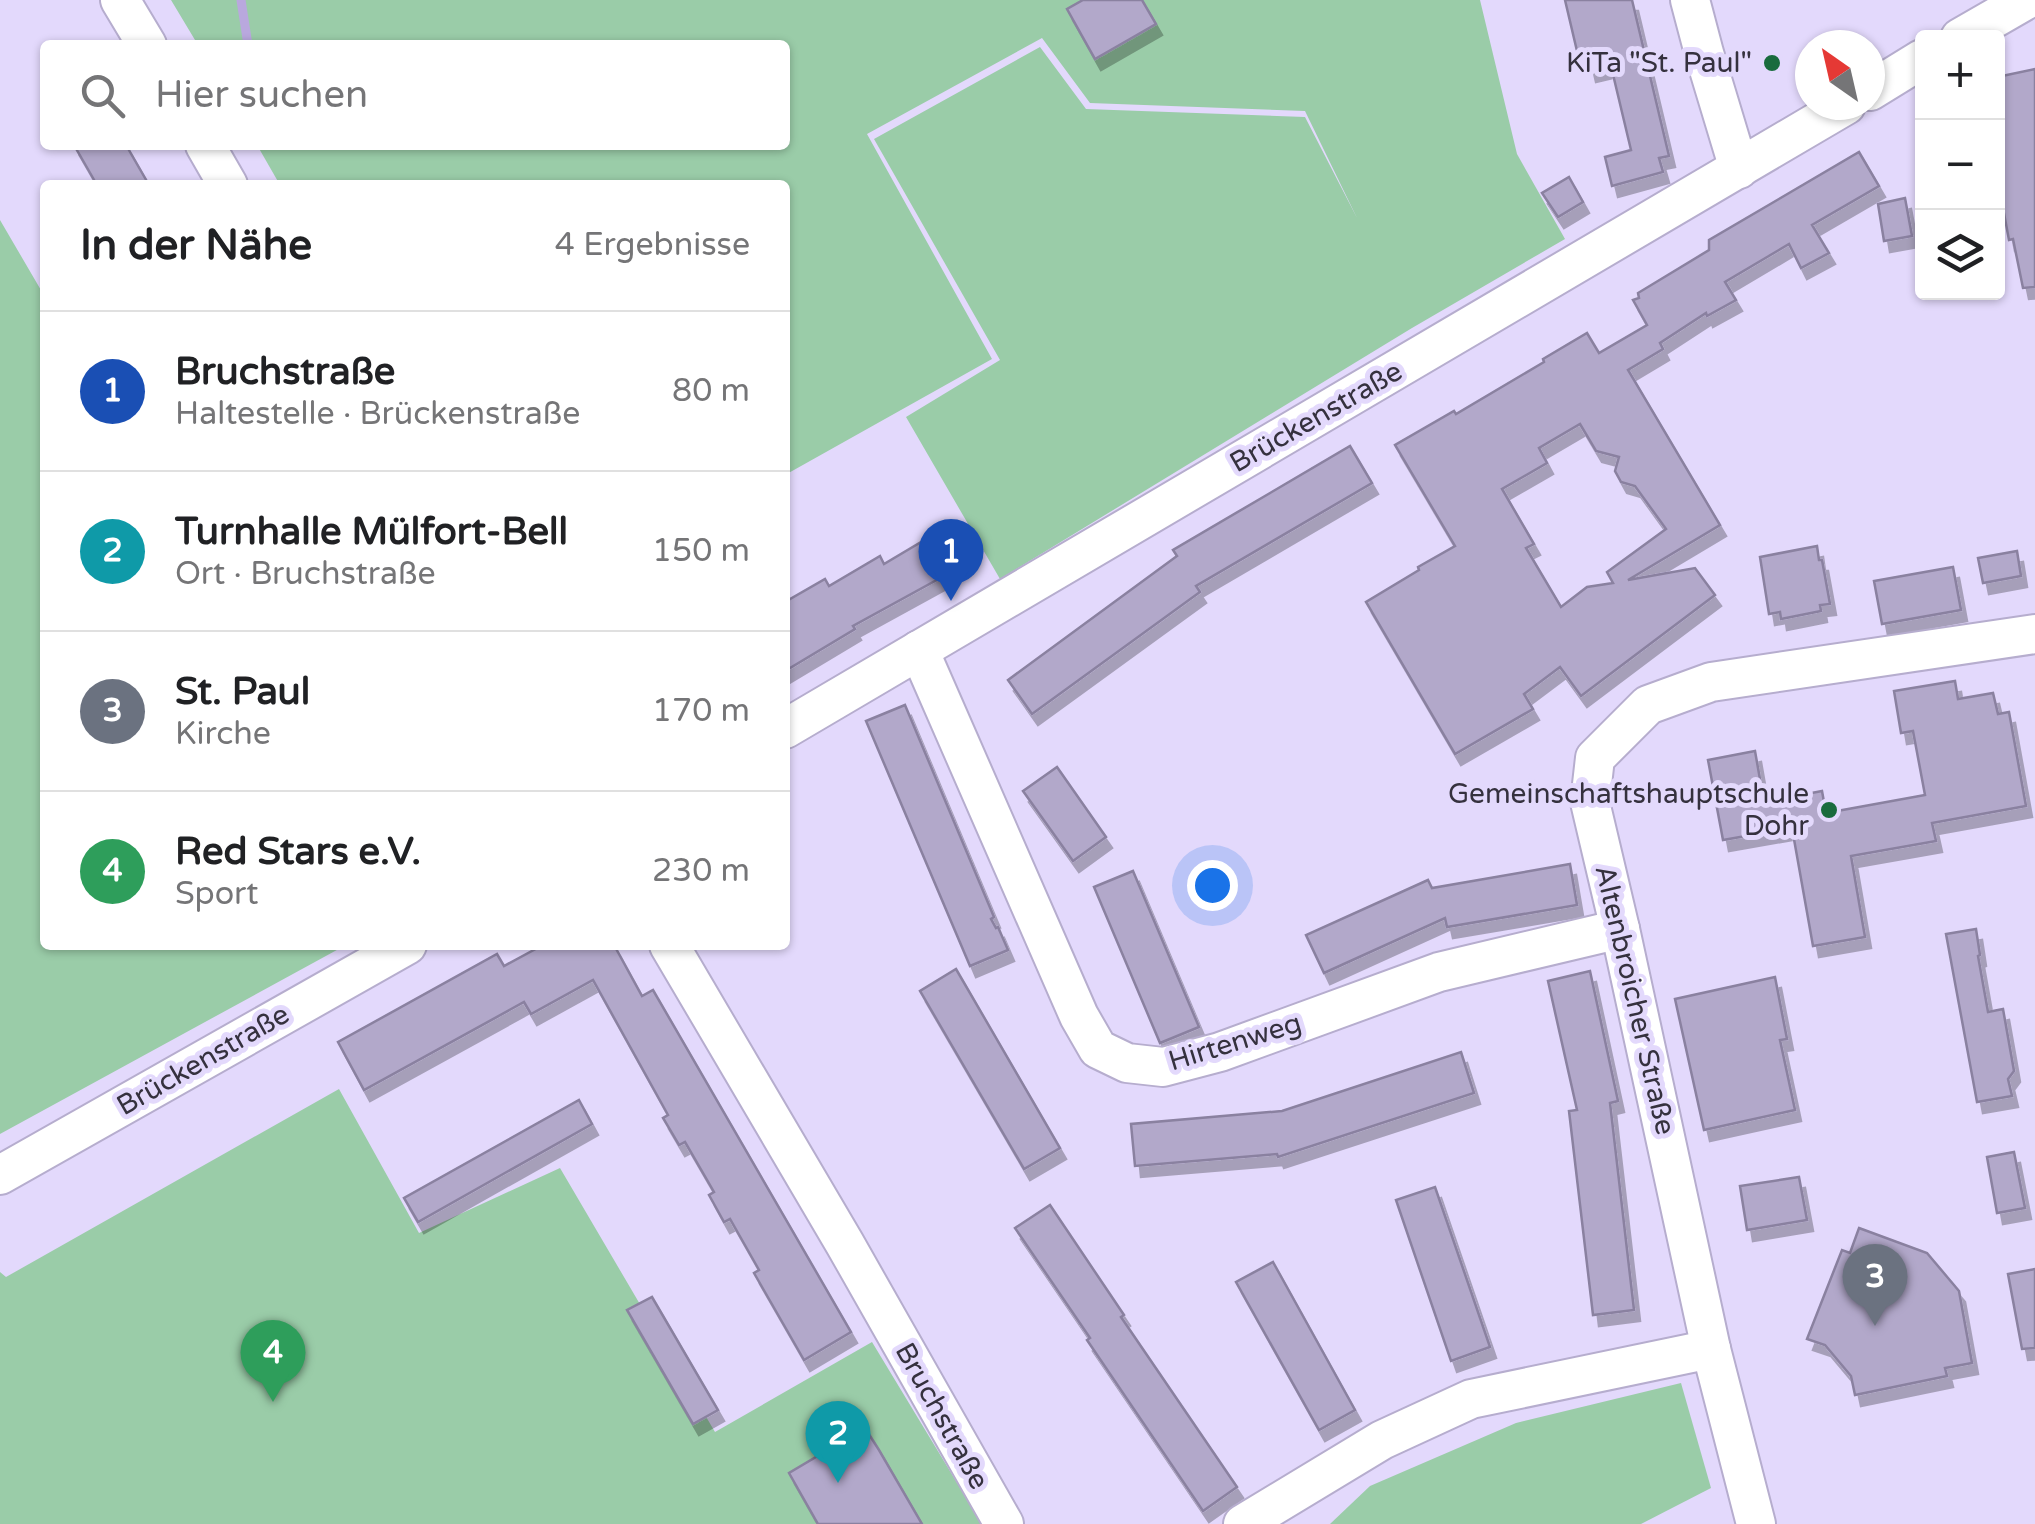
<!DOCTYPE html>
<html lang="de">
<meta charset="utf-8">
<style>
:root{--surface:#fff;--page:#f6f6f6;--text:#202124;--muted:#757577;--line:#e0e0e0;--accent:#1a73e8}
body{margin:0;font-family:"Varela Round",sans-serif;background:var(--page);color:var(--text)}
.controls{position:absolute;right:30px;top:30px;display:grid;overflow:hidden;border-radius:10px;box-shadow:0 2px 8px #0004}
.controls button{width:90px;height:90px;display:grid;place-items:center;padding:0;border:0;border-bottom:2px solid var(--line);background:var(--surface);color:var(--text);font:50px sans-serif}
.compass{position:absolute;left:1795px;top:30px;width:90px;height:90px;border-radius:50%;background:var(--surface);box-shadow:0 2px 8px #0004;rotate:326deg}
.you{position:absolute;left:1212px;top:885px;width:35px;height:35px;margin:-25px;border:8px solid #fff;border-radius:50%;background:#1a73e8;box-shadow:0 0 0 15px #1a73e833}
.badge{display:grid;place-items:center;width:65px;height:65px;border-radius:50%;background:var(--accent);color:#fff;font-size:32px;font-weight:700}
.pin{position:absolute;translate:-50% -82px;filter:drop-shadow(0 2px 5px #0008)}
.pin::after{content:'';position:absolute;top:52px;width:35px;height:30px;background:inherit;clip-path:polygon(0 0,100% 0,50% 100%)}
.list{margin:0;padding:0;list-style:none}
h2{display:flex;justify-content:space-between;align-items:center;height:130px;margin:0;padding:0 40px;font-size:42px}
h2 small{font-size:32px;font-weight:400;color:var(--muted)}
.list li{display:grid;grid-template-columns:65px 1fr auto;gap:30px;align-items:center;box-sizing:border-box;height:160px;padding:0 40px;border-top:2px solid var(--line)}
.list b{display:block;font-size:38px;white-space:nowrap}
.list p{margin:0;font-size:32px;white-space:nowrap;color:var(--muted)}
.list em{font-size:32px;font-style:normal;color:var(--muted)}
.icon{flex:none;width:55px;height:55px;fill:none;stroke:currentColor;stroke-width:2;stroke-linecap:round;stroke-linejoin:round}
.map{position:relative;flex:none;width:2035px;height:1524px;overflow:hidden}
.search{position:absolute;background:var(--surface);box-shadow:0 2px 8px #0004;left:40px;top:40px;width:750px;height:110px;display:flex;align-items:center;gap:25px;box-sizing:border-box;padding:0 35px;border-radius:10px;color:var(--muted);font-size:38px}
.panel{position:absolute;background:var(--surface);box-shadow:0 2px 8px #0004;left:40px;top:180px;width:750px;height:770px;border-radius:10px}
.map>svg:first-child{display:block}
.green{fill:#9acca8}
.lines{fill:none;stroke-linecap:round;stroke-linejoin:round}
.stream{stroke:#b9a8de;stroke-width:9}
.building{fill:#b2a8ca;stroke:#8a81a0;stroke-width:2.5;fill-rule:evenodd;filter:url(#shadow)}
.minor-casing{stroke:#b6adce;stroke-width:42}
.minor{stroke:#fff;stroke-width:38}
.poi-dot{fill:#196b3d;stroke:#e3d9fc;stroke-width:4}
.labels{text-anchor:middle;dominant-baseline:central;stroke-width:10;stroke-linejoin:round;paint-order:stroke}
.poi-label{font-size:28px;fill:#35313e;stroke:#e3d9fc;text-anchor:end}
.street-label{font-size:28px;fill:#35313e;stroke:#e3d9fc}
</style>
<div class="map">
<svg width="2035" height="1524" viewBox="0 0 2035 1524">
<defs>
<filter id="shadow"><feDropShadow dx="6" dy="11" stdDeviation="0" flood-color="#0004"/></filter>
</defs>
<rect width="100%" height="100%" fill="#e3d9fc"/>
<g class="green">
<polygon points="171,0 1480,0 1517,154 1565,239 1412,328 1000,579 906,417 1000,360 874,139 1040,47 1086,109 1305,117 1357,218 1305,111 1090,103 1042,38 867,134 992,359 785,475 785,185 280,185 257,145 785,145 785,45 198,45"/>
<polygon points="0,220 45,297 45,945 346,945 0,1134"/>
<polygon points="339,1089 419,1233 560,1168 715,1432 872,1342 982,1524 0,1524 0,1272 6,1277"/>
<polygon points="1681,1383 1711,1488 1641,1524 1330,1524 1370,1486 1516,1423"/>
</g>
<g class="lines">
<polyline class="stream" points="241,0 248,45"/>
</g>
<g class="building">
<polygon points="1083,0 1142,0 1156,24 1095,59 1067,9"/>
<polygon points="1565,0 1632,0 1669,156 1659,158 1663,172 1612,186 1605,157 1631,150 1611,66 1590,71 1585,49 1577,51"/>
<polygon points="2035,69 2035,287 2023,288 2013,239 2009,240 2000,192 1998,193 1998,83 2003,83 2002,76"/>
<polygon points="74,145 126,145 149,185 97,185"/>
<path d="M1859 152 1879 186 1812 225 1829 253 1801 268 1789 244 1725 282 1736 300 1707 316 1706 313 1660 343 1663 349 1628 370 1720 525 1628 580 1695 568 1715 595 1581 696 1560 667 1524 694 1533 709 1455 754 1366 602 1419 570 1418 567 1455 546 1395 445 1454 411 1456 414 1544 362 1543 359 1587 333 1599 353 1647 325 1633 300 1639 298 1638 293 1709 250V240ZM1580 424 1596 451 1619 457 1615 471 1621 482 1635 486 1666 529 1607 572 1613 583 1587 587 1561 607 1526 548 1534 544 1502 489 1547 463 1539 448Z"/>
<polygon points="1569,177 1583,202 1558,217 1542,193"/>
<polygon points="1905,198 1912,236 1884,241 1878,204"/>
<polygon points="1350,446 1372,483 1196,586 1200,592 1032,714 1008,680 1177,556 1173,550"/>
<polygon points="943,529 964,565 853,626 855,629 785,671 785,602 825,579 829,586 880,556 884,564"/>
<polygon points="1817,546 1819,560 1822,560 1830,604 1820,605 1821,611 1781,619 1780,612 1769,614 1760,557"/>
<polygon points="2017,551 2021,576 1983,583 1978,558"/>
<polygon points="1953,567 1961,610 1882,624 1874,581"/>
<polygon points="1955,681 1958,699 1993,693 1998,714 2009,712 2026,806 1932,823 1936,841 1851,856 1865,937 1813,946 1792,828 1723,840 1708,760 1755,751 1764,802 1822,791 1826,813 1925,795 1913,731 1901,733 1894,691"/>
<polygon points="905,705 994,917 991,919 996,928 998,927 1008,950 970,966 866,721"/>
<polygon points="1057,767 1106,837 1073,861 1023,791"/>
<polygon points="1570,864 1577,905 1447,927 1445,918 1324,973 1306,935 1428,880 1432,888"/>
<polygon points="1133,871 1199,1027 1160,1043 1094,887"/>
<polygon points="1976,929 1980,955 1978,956 1988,1012 2003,1009 2014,1071 2008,1079 2012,1096 1977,1102 1946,934"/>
<polygon points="543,945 614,945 642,996 653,990 851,1332 804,1360 754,1273 759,1270 730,1219 724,1222 709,1195 714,1192 685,1142 679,1145 663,1118 668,1115 593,980 531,1014 524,1002 364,1090 338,1042 497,954 504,966"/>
<polygon points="956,969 1060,1148 1024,1169 920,991"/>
<polygon points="1590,971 1618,1101 1610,1103 1634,1310 1593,1315 1569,1111 1577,1110 1548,981"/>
<polygon points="1775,977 1787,1039 1780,1040 1795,1110 1704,1130 1675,999"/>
<polygon points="1461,1052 1474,1093 1278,1157 1277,1154 1135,1166 1131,1124 1282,1111"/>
<polygon points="579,1100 592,1124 418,1222 404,1198"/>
<polygon points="2014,1152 2025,1208 1997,1213 1987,1157"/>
<polygon points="1799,1177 1807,1220 1747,1230 1740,1186"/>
<polygon points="1435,1187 1490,1347 1451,1361 1396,1200"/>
<polygon points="1050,1205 1124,1315 1121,1317 1237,1487 1203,1511 1087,1340 1090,1338 1015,1228"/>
<polygon points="1859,1228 1927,1253 1959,1291 1972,1363 1945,1368 1947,1376 1855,1395 1851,1376 1825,1345 1807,1339 1842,1250 1850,1253"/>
<polygon points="1273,1262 1355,1410 1319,1430 1236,1282"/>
<polygon points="2035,1269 2035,1348 2022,1349 2008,1274"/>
<polygon points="652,1297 718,1410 693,1424 627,1310"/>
<polygon points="865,1428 879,1450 922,1524 818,1524 789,1473"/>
</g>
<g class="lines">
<defs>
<g id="minor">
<polyline points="120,0 147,45"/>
<polyline points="1690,0 1704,53 1739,169"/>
<polyline points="1960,38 2026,0"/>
<polyline points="1870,91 1922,59"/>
<polyline points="205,145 228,185"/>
<polyline points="919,650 1079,1016 1098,1049 1127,1063 1163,1067 1220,1052 1439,972 1620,929"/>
<polyline points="785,729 1846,105"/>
<polyline points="669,945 845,1244 1004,1524"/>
<polyline points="0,1175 407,945"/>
<polyline points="1243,1524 1382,1440 1471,1399 1711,1349"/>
<polyline points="1756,1524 1711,1349 1620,929 1590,802 1595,758 1648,705 1711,682 2035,634"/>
</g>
</defs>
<use href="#minor" class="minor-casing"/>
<use href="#minor" class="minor"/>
</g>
<g class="poi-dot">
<circle cx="1772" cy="63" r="10"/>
<circle cx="1829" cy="810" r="10"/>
</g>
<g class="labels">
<g class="poi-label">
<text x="1752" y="63">KiTa "St. Paul"</text>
<text x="1809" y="794">Gemeinschaftshauptschule<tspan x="1809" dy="32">Dohr</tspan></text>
</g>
<g class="street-label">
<text transform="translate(1316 417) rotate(-30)">Brückenstraße</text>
<text transform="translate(1635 1000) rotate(77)">Altenbroicher Straße</text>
<text transform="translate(1235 1042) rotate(-17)">Hirtenweg</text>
<text transform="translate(203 1060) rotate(-30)">Brückenstraße</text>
<text transform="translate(942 1416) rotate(61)">Bruchstraße</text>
</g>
</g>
</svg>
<div class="controls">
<button>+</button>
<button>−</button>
<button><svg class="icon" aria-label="layers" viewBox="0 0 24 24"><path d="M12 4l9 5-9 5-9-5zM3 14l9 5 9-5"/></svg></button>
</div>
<svg class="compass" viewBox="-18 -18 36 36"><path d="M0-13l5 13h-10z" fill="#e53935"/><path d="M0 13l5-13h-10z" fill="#757577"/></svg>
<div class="you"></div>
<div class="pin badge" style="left:951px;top:601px;background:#1a4fb4">1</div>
<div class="pin badge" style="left:838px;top:1483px;background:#0f9aa8">2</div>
<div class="pin badge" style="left:1875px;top:1326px;background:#6b7280">3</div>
<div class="pin badge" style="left:273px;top:1402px;background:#2e9e5b">4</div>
<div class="search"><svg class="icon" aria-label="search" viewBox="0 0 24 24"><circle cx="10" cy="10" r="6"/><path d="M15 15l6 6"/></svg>Hier suchen</div>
<section class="panel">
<h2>In der Nähe<small>4 Ergebnisse</small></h2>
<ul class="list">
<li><span class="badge" style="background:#1a4fb4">1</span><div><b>Bruchstraße</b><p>Haltestelle · Brückenstraße</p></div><em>80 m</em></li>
<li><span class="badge" style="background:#0f9aa8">2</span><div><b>Turnhalle Mülfort-Bell</b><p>Ort · Bruchstraße</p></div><em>150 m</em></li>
<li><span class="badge" style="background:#6b7280">3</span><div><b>St. Paul</b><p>Kirche</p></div><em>170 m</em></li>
<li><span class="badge" style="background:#2e9e5b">4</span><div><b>Red Stars e.V.</b><p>Sport</p></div><em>230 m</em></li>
</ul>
</section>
</div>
